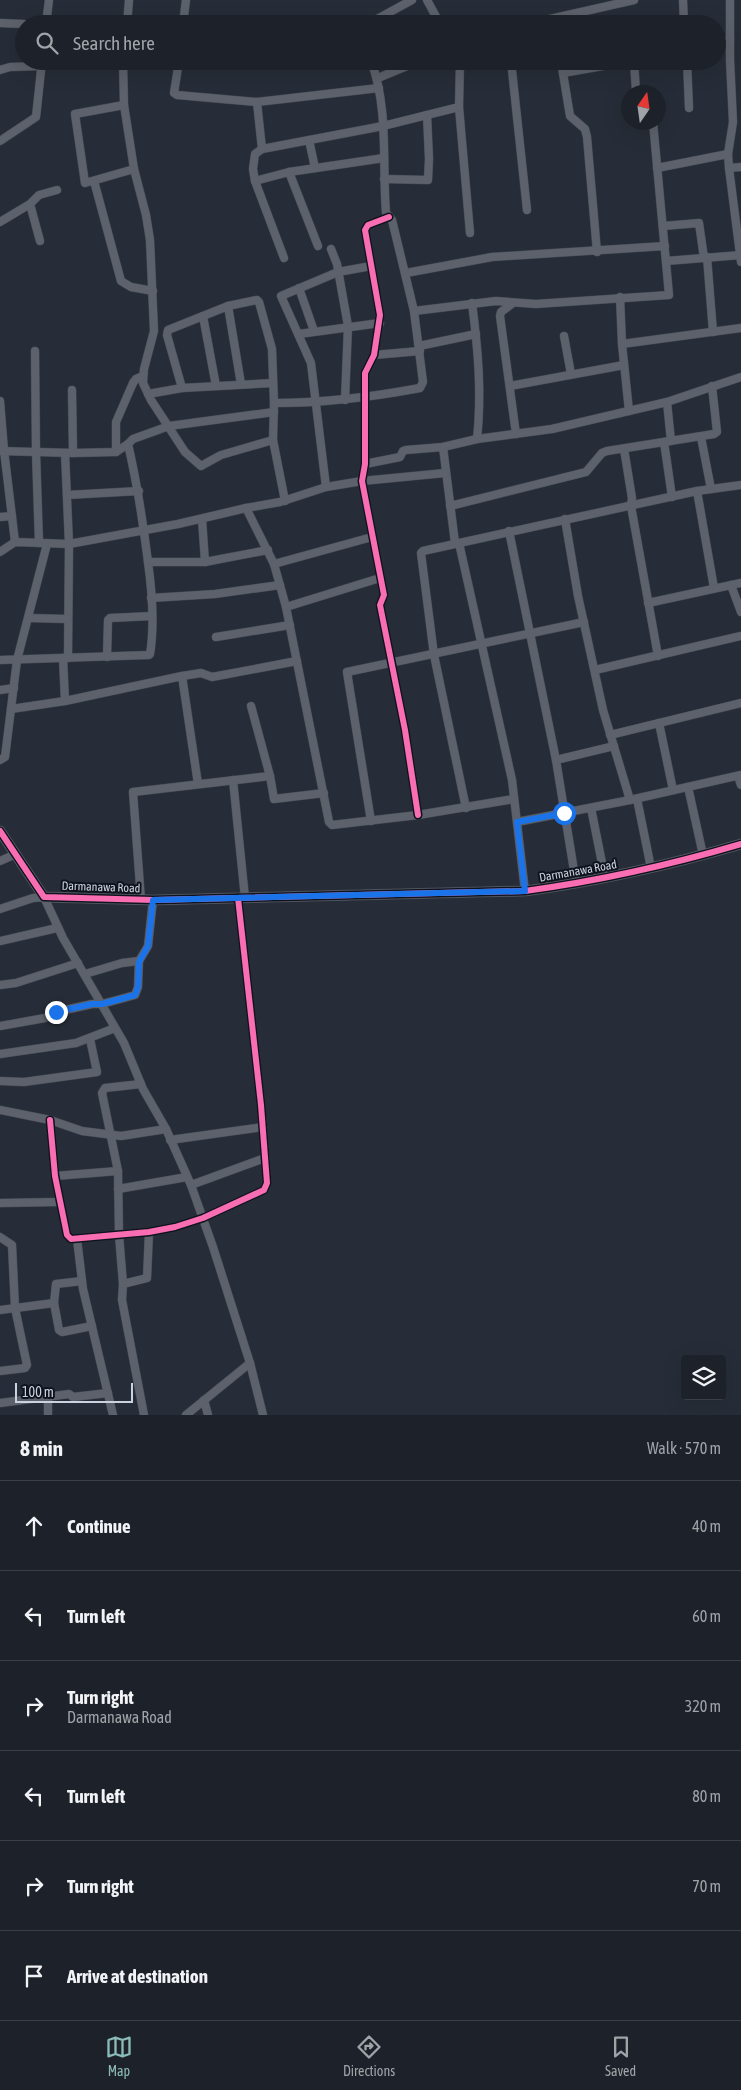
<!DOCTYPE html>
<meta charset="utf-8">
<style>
:root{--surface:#1d222a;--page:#252a32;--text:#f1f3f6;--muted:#a0a4a8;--line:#3b3f47;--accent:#8bbbb9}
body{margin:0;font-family:"Asap Condensed",sans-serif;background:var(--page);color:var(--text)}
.controls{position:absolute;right:15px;bottom:15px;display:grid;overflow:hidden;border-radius:5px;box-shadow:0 5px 20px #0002}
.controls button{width:45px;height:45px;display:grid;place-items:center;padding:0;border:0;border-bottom:1px solid var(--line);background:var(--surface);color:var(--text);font:25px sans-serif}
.compass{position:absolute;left:621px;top:85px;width:45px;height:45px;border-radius:50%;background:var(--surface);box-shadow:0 5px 20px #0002;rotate:13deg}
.scale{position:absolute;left:15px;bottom:12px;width:118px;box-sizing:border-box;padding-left:5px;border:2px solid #ccd3e0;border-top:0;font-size:14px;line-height:18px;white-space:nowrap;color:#ccd3e0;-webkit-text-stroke:4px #0f131d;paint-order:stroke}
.stop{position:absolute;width:15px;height:15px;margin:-11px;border:4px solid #1a73e8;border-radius:50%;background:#fff}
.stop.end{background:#1a73e8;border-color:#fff;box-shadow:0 1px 5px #0008}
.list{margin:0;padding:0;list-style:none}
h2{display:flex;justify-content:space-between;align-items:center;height:65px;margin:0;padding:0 20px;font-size:21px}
h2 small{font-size:16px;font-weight:400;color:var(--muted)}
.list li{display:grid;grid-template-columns:32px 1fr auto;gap:15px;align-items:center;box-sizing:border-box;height:90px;padding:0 20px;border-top:1px solid var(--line)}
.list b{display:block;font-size:19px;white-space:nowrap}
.list p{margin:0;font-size:16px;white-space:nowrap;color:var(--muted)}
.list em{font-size:16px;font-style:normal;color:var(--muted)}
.icon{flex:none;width:28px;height:28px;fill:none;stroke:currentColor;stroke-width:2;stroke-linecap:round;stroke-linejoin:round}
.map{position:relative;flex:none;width:741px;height:1415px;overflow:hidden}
.search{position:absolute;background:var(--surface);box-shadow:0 5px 20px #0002;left:15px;right:15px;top:15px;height:55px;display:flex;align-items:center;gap:12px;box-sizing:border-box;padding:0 18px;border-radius:28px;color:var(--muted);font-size:19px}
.sheet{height:605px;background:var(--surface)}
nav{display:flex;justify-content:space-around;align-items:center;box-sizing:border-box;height:70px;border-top:1px solid var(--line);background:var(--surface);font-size:14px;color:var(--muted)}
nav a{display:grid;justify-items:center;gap:2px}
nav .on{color:var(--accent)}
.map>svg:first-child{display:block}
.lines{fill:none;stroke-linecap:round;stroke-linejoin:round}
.minor-casing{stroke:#434851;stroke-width:9}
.tertiary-casing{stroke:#434851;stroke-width:11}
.minor{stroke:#5c616b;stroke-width:8}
.tertiary{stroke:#5c616b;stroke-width:10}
.cycleway-casing{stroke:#0f131d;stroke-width:9}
.cycleway{stroke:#f96db3;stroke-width:6}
.route{stroke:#1a73e8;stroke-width:6}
.labels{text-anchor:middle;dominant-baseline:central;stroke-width:4;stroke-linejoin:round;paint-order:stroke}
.street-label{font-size:12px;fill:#ccd3e0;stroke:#0f131d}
</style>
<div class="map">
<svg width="741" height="1415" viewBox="0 0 741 1415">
<rect width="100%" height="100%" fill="#272d38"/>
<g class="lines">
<defs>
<g id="minor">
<polyline points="427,0 440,24"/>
<polyline points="683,0 684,24"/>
<polyline points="730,0 730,60 733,122 728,154 729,168 741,262"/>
<polyline points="0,23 24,24"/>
<polyline points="46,24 49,0"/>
<polyline points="127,24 129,0"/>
<polyline points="183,24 186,0"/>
<polyline points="368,24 412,0"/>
<polyline points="528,24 634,0"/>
<polyline points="717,42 730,40"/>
<polyline points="123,61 124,105 134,169 146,215 150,240 154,331 144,369 143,383 151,400 185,452 201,466 221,455 273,440"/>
<polyline points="179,61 174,93 177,95 257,102 379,88"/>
<polyline points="460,61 459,107 470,233"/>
<polyline points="511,61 527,210"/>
<polyline points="561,61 570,116 585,129 587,137 597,252"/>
<polyline points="634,61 636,92"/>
<polyline points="687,61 689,108"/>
<polyline points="0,70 10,67 41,66"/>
<polyline points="563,73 631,61"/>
<polyline points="378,78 419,61"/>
<polyline points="257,102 262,149"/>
<polyline points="124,105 75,114 85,183 134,169"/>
<polyline points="309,140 315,168"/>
<polyline points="0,141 36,117 42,61"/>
<polyline points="657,168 728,154"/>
<polyline points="729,168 741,167"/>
<polyline points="289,172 318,246"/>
<polyline points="384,179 428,180 429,159 427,115"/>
<polyline points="94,181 121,281 131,287 153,291"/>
<polyline points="255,181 289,172 384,158"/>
<polyline points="30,204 40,241"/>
<polyline points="389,217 368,225 365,230 380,315 374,355 365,373 365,464 362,481 384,595 380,605 405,730 418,815"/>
<polyline points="0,222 30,204 39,195 57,190"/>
<polyline points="663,226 699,223 704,258"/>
<polyline points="331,249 337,264 348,326 345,400"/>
<polyline points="707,257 713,332"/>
<polyline points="284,258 255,181 253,169 255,154 262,149 383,126 459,107"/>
<polyline points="666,261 741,255"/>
<polyline points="406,273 492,257 665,246"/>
<polyline points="299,288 314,331"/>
<polyline points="620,297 622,344 629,411"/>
<path d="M472 303C478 349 482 393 477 439"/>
<polyline points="513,303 501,312 500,316 516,434"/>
<polyline points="228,306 241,384"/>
<polyline points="414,311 496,301 536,304 669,295 653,122"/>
<polyline points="203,316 216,386"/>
<polyline points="299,334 380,323"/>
<polyline points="564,336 571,374"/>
<polyline points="622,344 741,328"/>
<polyline points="419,346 476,334"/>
<polyline points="35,351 36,452 39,543"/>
<polyline points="374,355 420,351"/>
<polyline points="510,386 624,365"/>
<polyline points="182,388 167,335 168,330 228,306 257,300 259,302 272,349 274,403 273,440 285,501"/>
<polyline points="72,390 73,453"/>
<polyline points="148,394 182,388 273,383"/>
<polyline points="0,401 4,450 15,542"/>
<polyline points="667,402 671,441"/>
<path d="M274 403C324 403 372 397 420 388L423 382 414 311 392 220 386 213C382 164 389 108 371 61"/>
<polyline points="701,437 711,489"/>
<polyline points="664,442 672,497"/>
<polyline points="443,447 455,543"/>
<polyline points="624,449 632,498 631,506 658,656"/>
<polyline points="0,451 73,453 116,452 128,444 133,439 169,426 274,412"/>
<polyline points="116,452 116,422 133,383 136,379 143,376"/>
<polyline points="65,453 69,544 68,658"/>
<polyline points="365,464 400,457 403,451 406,450 443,447 477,439 552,429 667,402 741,377"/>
<polyline points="326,487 311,363 281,296 338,272 371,266"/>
<polyline points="697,491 714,588"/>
<polyline points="67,495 139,491"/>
<polyline points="450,506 586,472 602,453 607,451 714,434 717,432 712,386"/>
<polyline points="246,508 274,564 286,607 329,822 332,825 418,815 514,799"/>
<polyline points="0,517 12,516"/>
<polyline points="202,519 205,562"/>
<polyline points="565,519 578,596 603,710 630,800"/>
<polyline points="509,531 556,760 576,883"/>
<polyline points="459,543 512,780 525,891"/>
<polyline points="0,552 15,542 69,544 178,524 246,508 280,502 326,487 362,481 445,473"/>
<polyline points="148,562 205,562 268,550"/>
<polyline points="274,564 372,537"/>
<polyline points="731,585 741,612"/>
<polyline points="151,598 215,594 280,585"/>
<polyline points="648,603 741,583"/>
<polyline points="286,607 380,578"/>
<polyline points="29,618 68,619"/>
<polyline points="216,637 290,625"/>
<polyline points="107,657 108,620 110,618 152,616"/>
<polyline points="63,658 65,701"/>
<path d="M0 660 149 655 150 654C155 624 152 591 148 562 143 522 137 483 128 444"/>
<polyline points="595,670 741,636"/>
<polyline points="182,676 198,784"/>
<polyline points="0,690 14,688"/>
<polyline points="251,706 270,776 274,799 324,793"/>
<polyline points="11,709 65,701 182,676 201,673 212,677 297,661"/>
<polyline points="659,723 673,790"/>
<polyline points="610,735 741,703"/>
<polyline points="0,760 5,757 17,660 47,544"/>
<polyline points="556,760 614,746"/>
<polyline points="738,776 741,785"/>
<polyline points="233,780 245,898"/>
<polyline points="688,787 703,855"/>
<polyline points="637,799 651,868"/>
<polyline points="466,808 434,655 421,553 423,551 697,491 741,485"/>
<polyline points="591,808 605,878"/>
<polyline points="371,821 347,672 584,622"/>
<polyline points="517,822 630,800 741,775"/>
<polyline points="0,861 16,854"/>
<polyline points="141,900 133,792 270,776"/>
<polyline points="0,909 33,898 44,897 63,938 124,1043 143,1089 166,1129 191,1185 213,1247 250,1363 263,1415"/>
<polyline points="0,941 57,928"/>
<polyline points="85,974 122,963 139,961"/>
<polyline points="0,985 16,983 78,963"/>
<polyline points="0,1026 45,1018 56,1012 92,1004 102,1004 135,995 138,987 139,961 148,946 153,900"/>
<polyline points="0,1054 76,1043 115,1028"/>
<polyline points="0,1081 24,1082 97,1072 90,1039"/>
<polyline points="141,1084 105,1088 102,1093 118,1171 119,1235 123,1284 122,1300 144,1415"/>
<polyline points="0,1110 50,1120 82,1131 121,1136 166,1129"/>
<polyline points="50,1120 55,1176 67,1235 71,1239 149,1232 175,1227 203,1218 264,1190 267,1183 261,1105 238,898"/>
<polyline points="170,1140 263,1127"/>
<polyline points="55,1176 118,1171"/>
<polyline points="191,1185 265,1158"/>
<polyline points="118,1189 187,1177"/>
<polyline points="0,1203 59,1202"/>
<polyline points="0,1237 12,1245 15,1308 27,1365 25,1368 0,1371"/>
<polyline points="77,1239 83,1289 113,1415"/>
<polyline points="82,1281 56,1284 54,1303 59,1330 62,1332 92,1326"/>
<polyline points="123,1284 147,1278 149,1232"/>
<polyline points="0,1310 54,1303"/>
<polyline points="48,1397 48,1415"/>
<polyline points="204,1400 208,1415"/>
<polyline points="0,1403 69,1394 73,1397 108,1393"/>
<polyline points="186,1415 250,1363"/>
</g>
<path id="tertiary" d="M0 831 44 897 153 900 525 891C598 881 670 865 741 844"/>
</defs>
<use href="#minor" class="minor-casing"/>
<use href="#tertiary" class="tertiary-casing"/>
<use href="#minor" class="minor"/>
<use href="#tertiary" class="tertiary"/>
<defs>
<g id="cycleway">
<polyline points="389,217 368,225 365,230 380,315 374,355 365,373 365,464 362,481 384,595 380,605 405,730 418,815"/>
<path d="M0 831 44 897 153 900 525 891C598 881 670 865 741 844"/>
<polyline points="50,1120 55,1176 67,1235 71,1239 149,1232 175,1227 203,1218 264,1190 267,1183 261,1105 238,898"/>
</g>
</defs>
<use href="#cycleway" class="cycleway-casing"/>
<use href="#cycleway" class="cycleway"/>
</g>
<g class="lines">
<polyline class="route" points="56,1012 92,1004 102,1004 135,995 138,987 139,962 148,946 153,900 525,891 517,822 564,813"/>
</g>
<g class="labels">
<g class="street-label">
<text transform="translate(578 871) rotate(-10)">Darmanawa Road</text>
<text transform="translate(101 887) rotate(2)">Darmanawa Road</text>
</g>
</g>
</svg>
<div class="controls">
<button><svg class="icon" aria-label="layers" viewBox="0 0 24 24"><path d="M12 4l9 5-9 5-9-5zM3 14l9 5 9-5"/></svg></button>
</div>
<svg class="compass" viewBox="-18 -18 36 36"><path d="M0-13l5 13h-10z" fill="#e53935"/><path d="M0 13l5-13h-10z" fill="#a0a4a8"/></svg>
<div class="scale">100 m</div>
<div class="stop" style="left:564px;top:813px"></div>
<div class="stop end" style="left:56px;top:1012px"></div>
<div class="search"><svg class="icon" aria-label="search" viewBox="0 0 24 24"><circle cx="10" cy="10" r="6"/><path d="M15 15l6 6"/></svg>Search here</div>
</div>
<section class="sheet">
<h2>8 min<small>Walk · 570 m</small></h2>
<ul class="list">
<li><svg class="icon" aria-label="ahead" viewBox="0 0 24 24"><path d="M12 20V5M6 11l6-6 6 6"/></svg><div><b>Continue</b></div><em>40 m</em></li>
<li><svg class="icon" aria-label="left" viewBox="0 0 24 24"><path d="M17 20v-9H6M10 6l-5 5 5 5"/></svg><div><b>Turn left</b></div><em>60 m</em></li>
<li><svg class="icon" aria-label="right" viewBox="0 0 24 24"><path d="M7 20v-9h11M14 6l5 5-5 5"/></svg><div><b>Turn right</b><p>Darmanawa Road</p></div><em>320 m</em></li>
<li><svg class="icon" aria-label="left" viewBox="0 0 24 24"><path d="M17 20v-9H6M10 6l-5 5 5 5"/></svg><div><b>Turn left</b></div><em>80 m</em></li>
<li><svg class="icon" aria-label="right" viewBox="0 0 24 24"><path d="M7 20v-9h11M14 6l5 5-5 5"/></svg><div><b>Turn right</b></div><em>70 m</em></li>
<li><svg class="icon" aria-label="arrive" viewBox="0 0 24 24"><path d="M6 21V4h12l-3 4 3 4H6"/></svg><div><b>Arrive at destination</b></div></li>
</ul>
</section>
<nav>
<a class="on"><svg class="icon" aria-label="map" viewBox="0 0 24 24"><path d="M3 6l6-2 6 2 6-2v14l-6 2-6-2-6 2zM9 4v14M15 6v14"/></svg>Map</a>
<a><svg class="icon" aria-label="directions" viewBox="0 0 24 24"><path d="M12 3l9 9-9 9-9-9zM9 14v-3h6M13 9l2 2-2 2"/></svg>Directions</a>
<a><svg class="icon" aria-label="saved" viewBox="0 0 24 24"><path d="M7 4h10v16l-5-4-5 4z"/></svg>Saved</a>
</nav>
